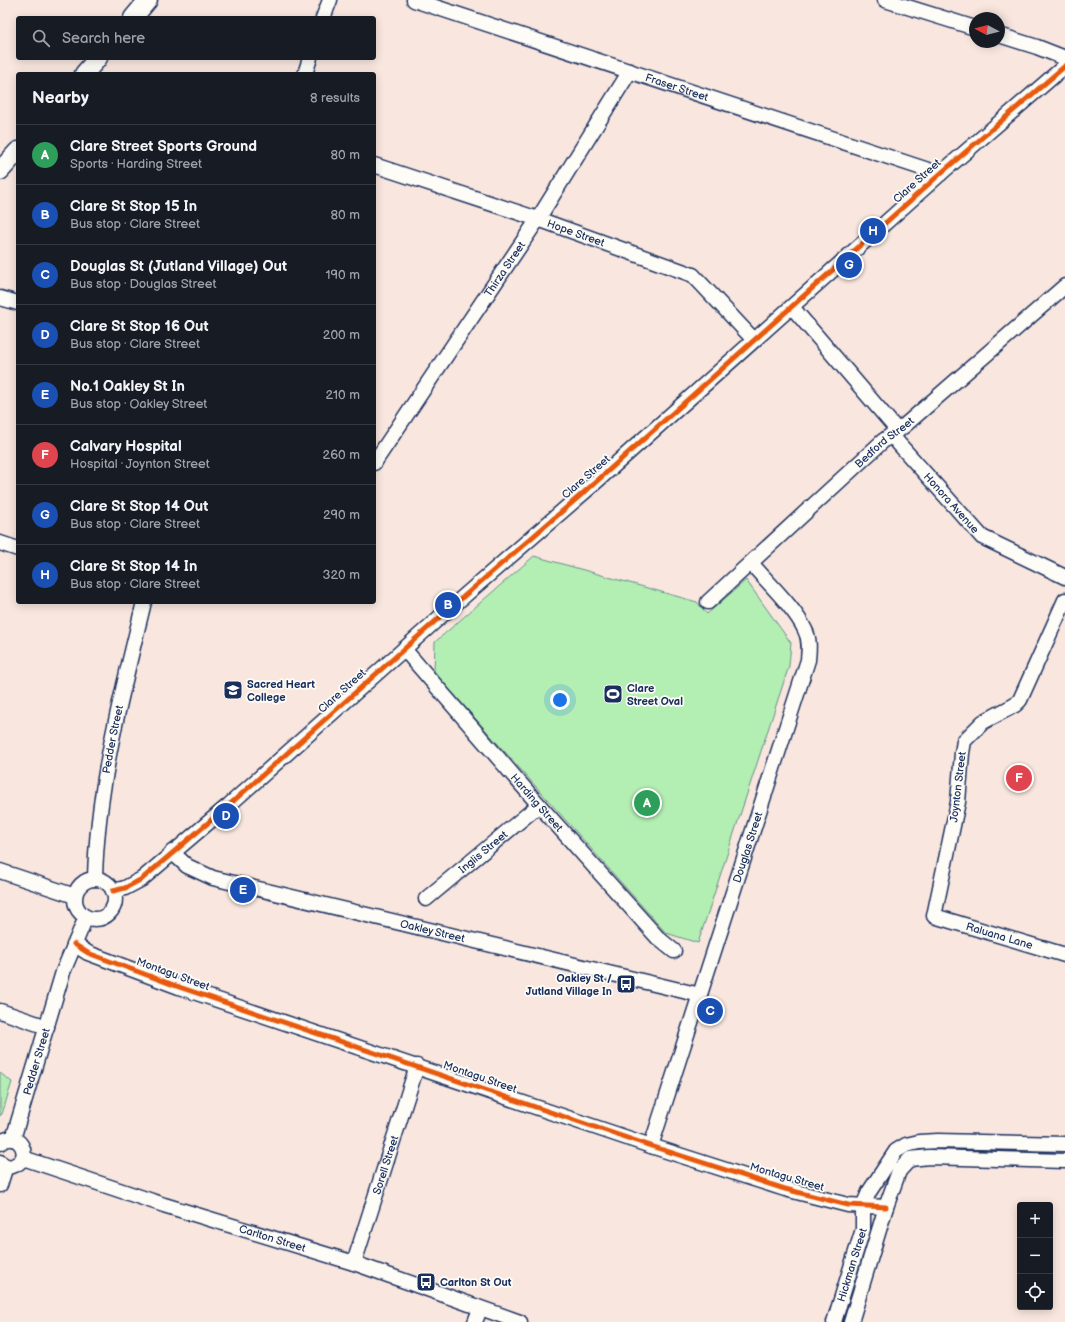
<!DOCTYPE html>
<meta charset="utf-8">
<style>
:root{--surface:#171b24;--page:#242831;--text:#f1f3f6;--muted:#9ea1a6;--line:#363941;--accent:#919bb2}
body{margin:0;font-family:"Balsamiq Sans",sans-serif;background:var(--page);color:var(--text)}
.controls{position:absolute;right:12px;bottom:12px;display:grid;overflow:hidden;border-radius:4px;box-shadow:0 2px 10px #0003}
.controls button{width:36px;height:36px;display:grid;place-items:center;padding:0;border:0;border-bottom:1px solid var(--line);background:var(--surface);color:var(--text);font:20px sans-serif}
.compass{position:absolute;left:969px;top:12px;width:36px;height:36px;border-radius:50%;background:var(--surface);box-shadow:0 2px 10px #0003;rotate:277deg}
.you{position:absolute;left:560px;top:700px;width:14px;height:14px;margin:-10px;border:3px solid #fff;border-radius:50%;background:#1a73e8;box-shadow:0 0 0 6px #1a73e833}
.badge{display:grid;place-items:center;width:26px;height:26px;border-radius:50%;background:var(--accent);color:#fff;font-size:13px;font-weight:700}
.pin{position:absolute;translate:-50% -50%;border:2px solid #fff;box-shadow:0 1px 4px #0006}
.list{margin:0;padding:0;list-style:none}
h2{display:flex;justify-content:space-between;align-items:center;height:52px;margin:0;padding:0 16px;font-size:17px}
h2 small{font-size:13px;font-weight:400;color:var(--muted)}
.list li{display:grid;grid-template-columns:26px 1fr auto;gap:12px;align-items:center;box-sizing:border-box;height:60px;padding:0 16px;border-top:1px solid var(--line)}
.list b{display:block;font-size:15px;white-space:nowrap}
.list p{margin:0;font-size:13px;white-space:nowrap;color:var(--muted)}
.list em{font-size:13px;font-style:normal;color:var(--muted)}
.icon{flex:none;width:22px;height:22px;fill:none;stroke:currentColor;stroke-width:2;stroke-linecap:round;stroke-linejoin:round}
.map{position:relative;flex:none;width:1065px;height:1322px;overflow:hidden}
.search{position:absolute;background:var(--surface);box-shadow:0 2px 10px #0003;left:16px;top:16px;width:360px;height:44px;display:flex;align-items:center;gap:10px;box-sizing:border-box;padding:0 14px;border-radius:4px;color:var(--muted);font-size:15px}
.panel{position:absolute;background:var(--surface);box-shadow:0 2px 10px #0003;left:16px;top:72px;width:360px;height:532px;border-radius:4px}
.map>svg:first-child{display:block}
.green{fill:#b3eeb3;stroke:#678e88}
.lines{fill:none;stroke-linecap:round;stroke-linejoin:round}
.minor-casing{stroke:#1b2f5e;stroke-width:17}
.major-casing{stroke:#1b2f5e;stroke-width:21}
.minor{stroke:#fdfcf7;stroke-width:14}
.major{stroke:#fdfcf7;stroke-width:18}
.cycleway-casing{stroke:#fdfcf7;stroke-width:8}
.cycleway{stroke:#e8590c;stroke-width:5}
.labels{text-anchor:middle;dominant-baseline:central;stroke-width:3.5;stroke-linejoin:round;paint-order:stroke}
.street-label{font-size:11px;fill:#1b2f5e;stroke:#fdfcf7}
.poi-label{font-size:11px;font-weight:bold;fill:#1b2f5e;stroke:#fdfcf7;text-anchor:start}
</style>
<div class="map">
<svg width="1065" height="1322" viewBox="0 0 1065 1322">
<rect width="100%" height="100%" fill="#f9e7df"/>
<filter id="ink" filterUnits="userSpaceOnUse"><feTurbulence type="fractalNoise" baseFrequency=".025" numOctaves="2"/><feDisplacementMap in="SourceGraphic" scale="8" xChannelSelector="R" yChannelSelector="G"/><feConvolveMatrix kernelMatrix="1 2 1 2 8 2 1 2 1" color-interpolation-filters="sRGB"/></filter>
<g filter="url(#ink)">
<g class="green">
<polygon points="534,556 697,602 707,614 746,580 791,643 789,666 698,943 666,933 434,672 435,642"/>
<polygon points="0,1073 12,1082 2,1114 0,1116"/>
</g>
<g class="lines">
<defs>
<g id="minor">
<path id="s1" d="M414 0 940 174"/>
<polyline points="885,0 975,28"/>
<polyline points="323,18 330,0"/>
<polyline points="999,35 1037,47 1065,58"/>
<polyline points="305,74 310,58"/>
<path id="s2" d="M374 165 538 219 693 275 754 340"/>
<polyline points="0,298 18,303"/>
<polyline points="792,307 898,431"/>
<path id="s3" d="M891 435 982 537 1065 577"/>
<path id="s4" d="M374 463 538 219 630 71"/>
<polyline points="0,543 18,549"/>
<path id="s5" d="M1065 600 1020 700 1015 705 983 722 964 741 962 753 958 802 934 916 1065 955"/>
<path id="s6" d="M708 602 883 441 904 426 1065 286"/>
<path id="s7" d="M404 649 539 805 658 938 674 951"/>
<path id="s8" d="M172 852 187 866 213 878 700 995"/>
<polyline points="0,871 75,896"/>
<path id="s9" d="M95 879C97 785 122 693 144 602"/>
<circle cx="95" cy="899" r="20"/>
<polyline points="113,891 125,888 142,879 229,805 440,617 589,488 940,174 1065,66"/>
<path id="s10" d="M426 899 539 805"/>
<polyline points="74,944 88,953 179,987 651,1146 785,1189 848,1205 886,1207"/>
<polyline points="0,1011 47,1027"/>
<path id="s11" d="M13 1139 63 972 86 917"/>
<path d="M0 1143C18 1128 34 1157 15 1165 10 1168 4 1166 0 1162"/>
<path id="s12" d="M651 1146 808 660C809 650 810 639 805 630 795 608 767 582 751 563"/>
<path id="s13" d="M23 1158 164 1205 354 1263 520 1322"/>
<polyline points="0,1185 6,1166"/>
<path id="s14" d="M354 1263 417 1066"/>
<polyline points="475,1322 480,1309"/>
<path id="s15" d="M834 1322 863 1229V1206L869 1192 896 1151 906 1145 919 1142 938 1141 1065 1144"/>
<polyline points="851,1322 886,1207 899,1171 910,1159 929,1157 1065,1161"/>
</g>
<g id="major">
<polyline points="133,18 148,0"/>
<polyline points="84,74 98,58"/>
<polyline points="0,171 18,151"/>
</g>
</defs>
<use href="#minor" class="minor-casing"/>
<use href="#major" class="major-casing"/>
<use href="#minor" class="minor"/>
<use href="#major" class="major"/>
<defs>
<g id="cycleway">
<polyline points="113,891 125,888 142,879 229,805 440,617 589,488 940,174 1065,66"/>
<polyline points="74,944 88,953 179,987 651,1146 785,1189 848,1205 886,1207"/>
</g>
</defs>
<use href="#cycleway" class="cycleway-casing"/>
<use href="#cycleway" class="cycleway"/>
</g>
</g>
<defs>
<symbol id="school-square" viewBox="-11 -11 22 22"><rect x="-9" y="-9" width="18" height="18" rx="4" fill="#1b2f5e" stroke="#fdfcf7"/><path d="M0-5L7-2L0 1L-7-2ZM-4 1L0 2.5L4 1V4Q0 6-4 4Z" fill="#fff"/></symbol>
<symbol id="stadium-square" viewBox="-11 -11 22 22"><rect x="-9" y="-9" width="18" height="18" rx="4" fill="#1b2f5e" stroke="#fdfcf7"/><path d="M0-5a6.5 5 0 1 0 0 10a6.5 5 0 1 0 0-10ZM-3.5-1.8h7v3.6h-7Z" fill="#fff"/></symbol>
<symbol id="bus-square" viewBox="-11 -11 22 22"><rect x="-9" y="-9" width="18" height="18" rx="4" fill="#1b2f5e" stroke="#fdfcf7"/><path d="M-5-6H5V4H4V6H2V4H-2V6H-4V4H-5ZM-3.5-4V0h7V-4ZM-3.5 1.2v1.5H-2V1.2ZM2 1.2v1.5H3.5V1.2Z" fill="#fff"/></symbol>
</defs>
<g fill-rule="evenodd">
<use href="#school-square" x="222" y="679" width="22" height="22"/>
<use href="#stadium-square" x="602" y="683" width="22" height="22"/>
<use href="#bus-square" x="615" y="973" width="22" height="22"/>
<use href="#bus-square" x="415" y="1271" width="22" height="22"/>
</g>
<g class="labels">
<g class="street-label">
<text stroke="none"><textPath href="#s1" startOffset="277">Fraser Street</textPath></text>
<text transform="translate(917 181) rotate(-42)">Clare Street</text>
<text stroke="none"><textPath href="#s2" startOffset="213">Hope Street</textPath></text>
<text stroke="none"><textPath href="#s4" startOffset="234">Thirza Street</textPath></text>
<text stroke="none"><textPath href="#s6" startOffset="238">Bedford Street</textPath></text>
<text transform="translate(586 477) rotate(-41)">Clare Street</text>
<text stroke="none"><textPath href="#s3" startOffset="91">Honora Avenue</textPath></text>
<text transform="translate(342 691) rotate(-42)">Clare Street</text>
<text stroke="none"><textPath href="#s9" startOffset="141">Pedder Street</textPath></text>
<text transform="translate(958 787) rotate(-83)">Joynton Street</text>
<text stroke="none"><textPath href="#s7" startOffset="203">Harding Street</textPath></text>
<text stroke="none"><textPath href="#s12" startOffset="314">Douglas Street</textPath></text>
<text stroke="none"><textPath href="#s10" startOffset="74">Inglis Street</textPath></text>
<text stroke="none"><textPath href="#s8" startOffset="275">Oakley Street</textPath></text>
<text stroke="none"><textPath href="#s5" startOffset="426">Raluana Lane</textPath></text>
<text transform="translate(173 974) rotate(20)">Montagu Street</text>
<text stroke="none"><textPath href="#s11" startOffset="81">Pedder Street</textPath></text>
<text transform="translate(480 1077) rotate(19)">Montagu Street</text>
<text stroke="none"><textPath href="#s14" startOffset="103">Sorell Street</textPath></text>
<text transform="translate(787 1177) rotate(16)">Montagu Street</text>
<text stroke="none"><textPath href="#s13" startOffset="262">Carlton Street</textPath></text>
<text stroke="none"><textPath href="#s15" startOffset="60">Hickman Street</textPath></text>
</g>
<g class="poi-label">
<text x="247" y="684">Sacred Heart<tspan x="247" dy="13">College</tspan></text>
<text x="627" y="688">Clare<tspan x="627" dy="13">Street Oval</tspan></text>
<text x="612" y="978" text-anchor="end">Oakley St /<tspan x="612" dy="13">Jutland Village In</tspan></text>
<text x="440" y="1282">Carlton St Out</text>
</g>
</g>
</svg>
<div class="controls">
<button>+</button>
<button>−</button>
<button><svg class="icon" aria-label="locate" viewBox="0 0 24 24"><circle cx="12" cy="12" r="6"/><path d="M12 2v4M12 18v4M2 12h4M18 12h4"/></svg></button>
</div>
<svg class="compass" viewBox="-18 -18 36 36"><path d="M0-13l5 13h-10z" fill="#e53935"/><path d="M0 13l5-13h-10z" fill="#9ea1a6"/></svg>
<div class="you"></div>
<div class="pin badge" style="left:647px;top:803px;background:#2e9e5b">A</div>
<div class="pin badge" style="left:448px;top:605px;background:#1a4fb4">B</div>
<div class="pin badge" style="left:710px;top:1011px;background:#1a4fb4">C</div>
<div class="pin badge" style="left:226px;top:816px;background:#1a4fb4">D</div>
<div class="pin badge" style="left:243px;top:890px;background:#1a4fb4">E</div>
<div class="pin badge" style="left:1019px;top:778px;background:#e0444e">F</div>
<div class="pin badge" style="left:849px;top:265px;background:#1a4fb4">G</div>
<div class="pin badge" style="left:873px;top:231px;background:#1a4fb4">H</div>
<div class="search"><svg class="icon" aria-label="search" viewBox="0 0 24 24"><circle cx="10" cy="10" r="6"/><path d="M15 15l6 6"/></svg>Search here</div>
<section class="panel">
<h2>Nearby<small>8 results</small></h2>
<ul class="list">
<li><span class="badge" style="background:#2e9e5b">A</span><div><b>Clare Street Sports Ground</b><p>Sports · Harding Street</p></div><em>80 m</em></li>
<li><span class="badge" style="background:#1a4fb4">B</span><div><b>Clare St Stop 15 In</b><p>Bus stop · Clare Street</p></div><em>80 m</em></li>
<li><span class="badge" style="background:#1a4fb4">C</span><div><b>Douglas St (Jutland Village) Out</b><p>Bus stop · Douglas Street</p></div><em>190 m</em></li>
<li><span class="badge" style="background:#1a4fb4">D</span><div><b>Clare St Stop 16 Out</b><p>Bus stop · Clare Street</p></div><em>200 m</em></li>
<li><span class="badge" style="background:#1a4fb4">E</span><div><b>No.1 Oakley St In</b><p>Bus stop · Oakley Street</p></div><em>210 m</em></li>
<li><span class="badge" style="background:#e0444e">F</span><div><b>Calvary Hospital</b><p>Hospital · Joynton Street</p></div><em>260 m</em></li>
<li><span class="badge" style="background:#1a4fb4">G</span><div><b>Clare St Stop 14 Out</b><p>Bus stop · Clare Street</p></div><em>290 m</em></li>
<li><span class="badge" style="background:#1a4fb4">H</span><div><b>Clare St Stop 14 In</b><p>Bus stop · Clare Street</p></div><em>320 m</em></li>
</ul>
</section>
</div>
